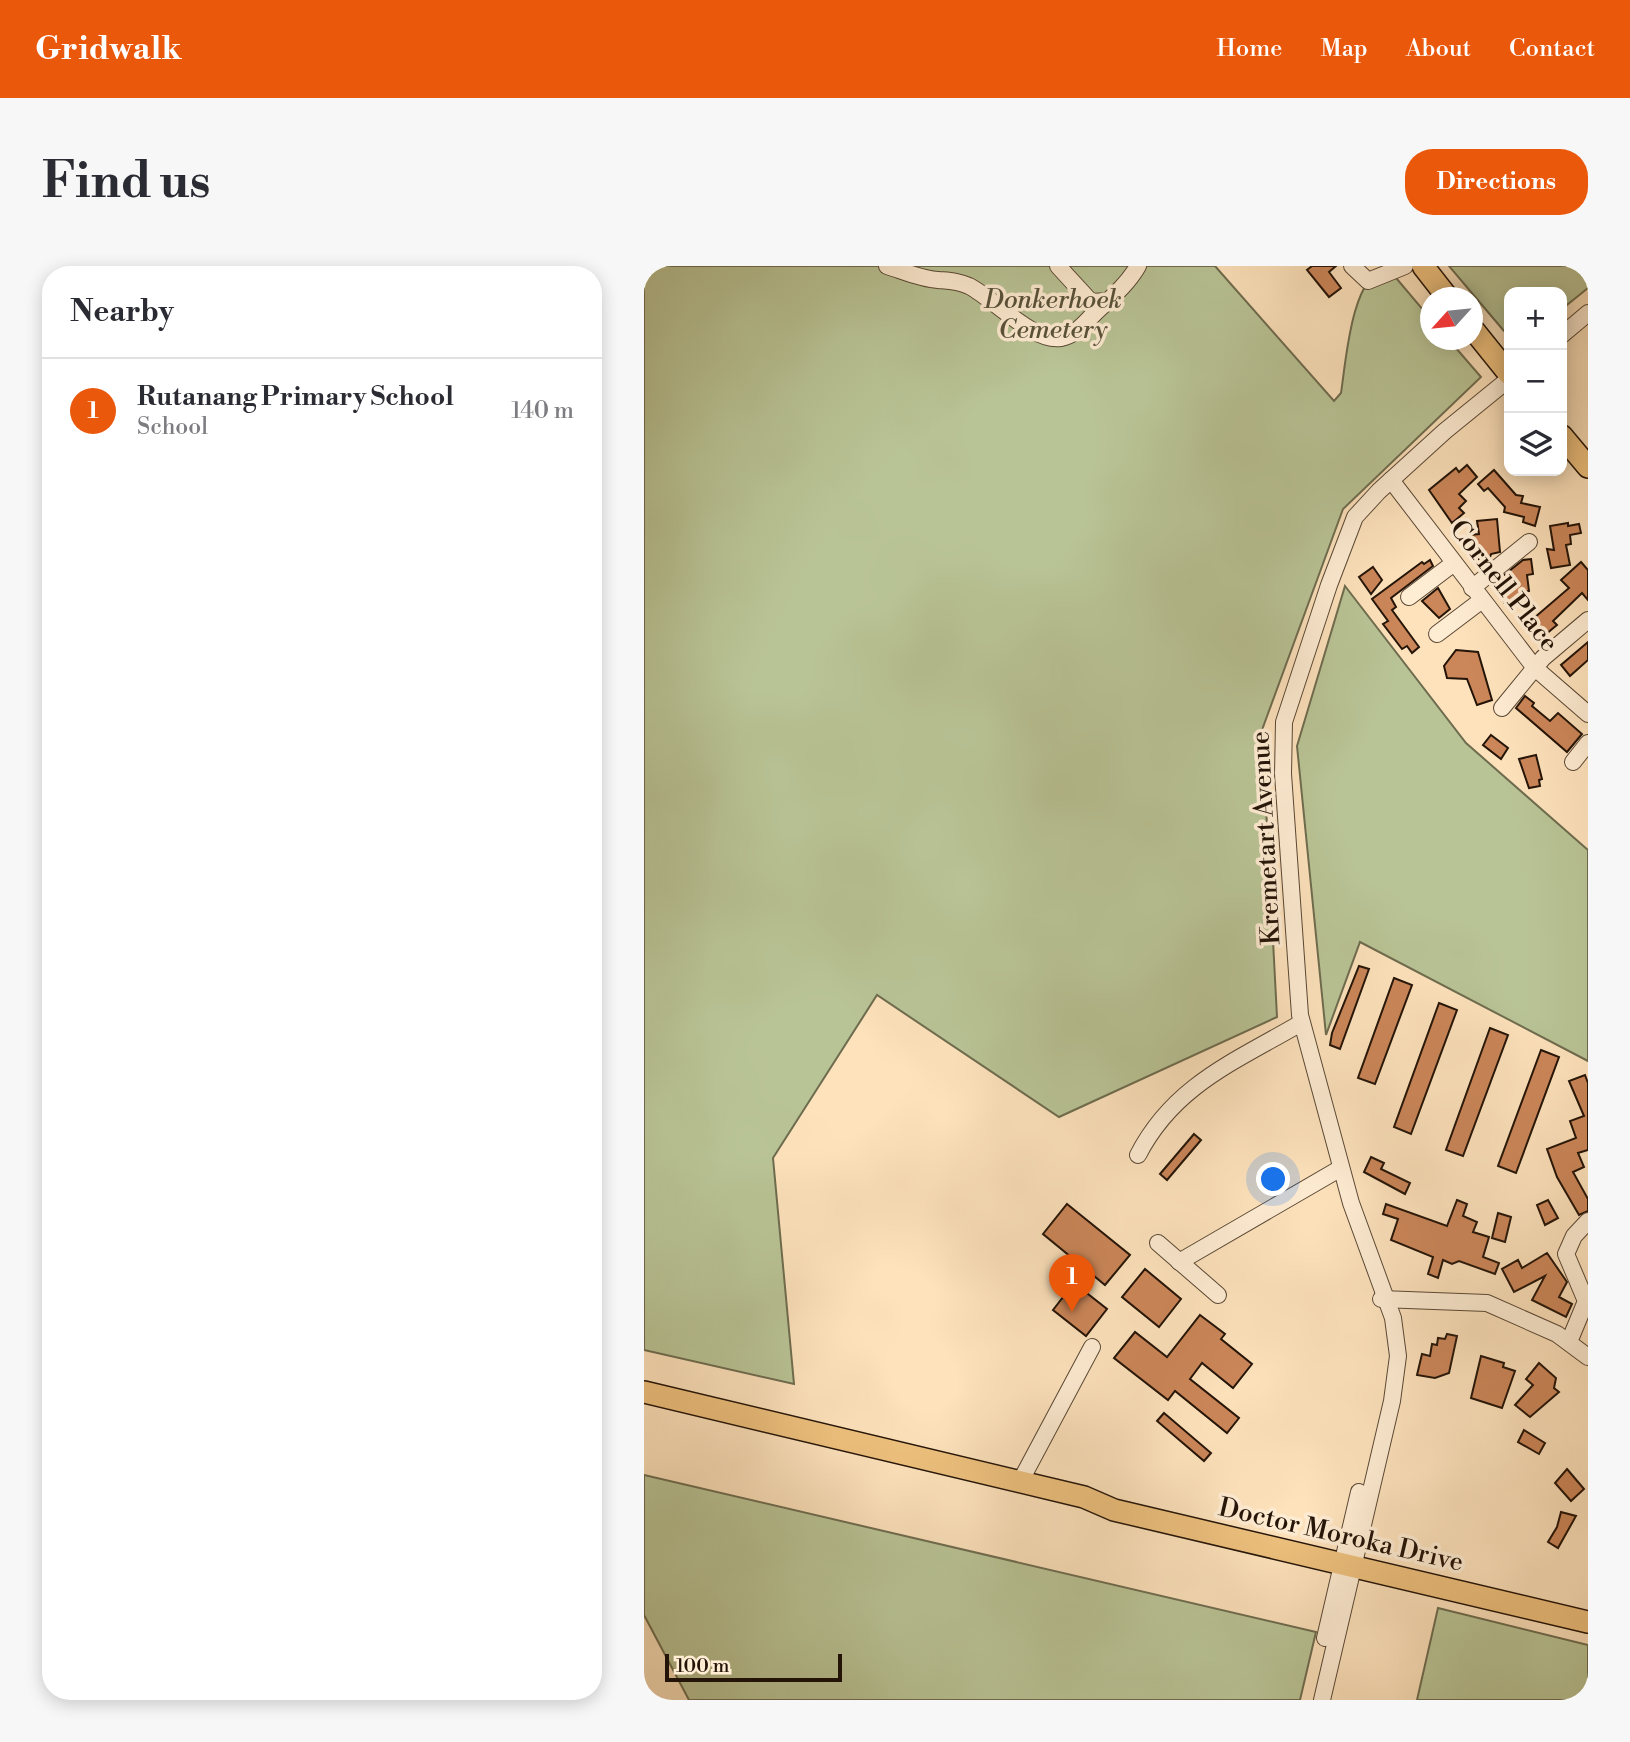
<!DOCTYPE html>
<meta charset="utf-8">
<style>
:root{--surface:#fff;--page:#f7f7f7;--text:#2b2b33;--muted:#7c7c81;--line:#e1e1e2;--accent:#ea580c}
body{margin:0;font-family:"Libre Bodoni",serif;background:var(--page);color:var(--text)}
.controls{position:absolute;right:21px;top:21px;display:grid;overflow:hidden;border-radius:14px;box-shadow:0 4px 18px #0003}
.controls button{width:63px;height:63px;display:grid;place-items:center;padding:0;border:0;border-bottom:2px solid var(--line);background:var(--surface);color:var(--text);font:35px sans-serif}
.compass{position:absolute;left:776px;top:21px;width:63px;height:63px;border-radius:50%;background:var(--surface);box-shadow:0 4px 18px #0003;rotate:243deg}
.scale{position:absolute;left:21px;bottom:18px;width:177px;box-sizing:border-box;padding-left:7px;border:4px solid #241408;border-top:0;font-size:19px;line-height:24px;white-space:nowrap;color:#241408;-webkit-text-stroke:5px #feecd3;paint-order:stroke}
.you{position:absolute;left:630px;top:914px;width:24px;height:24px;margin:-18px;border:5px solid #fff;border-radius:50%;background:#1a73e8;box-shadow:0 0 0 10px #1a73e833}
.badge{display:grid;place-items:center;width:46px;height:46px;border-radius:50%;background:var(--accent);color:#fff;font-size:23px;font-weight:700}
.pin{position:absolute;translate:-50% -58px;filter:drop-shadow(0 2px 4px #0008)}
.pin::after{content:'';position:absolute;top:37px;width:24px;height:21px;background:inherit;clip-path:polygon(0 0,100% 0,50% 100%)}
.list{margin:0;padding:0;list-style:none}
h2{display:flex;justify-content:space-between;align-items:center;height:91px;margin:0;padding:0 28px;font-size:30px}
h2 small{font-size:23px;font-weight:400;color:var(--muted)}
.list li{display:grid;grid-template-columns:46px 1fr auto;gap:21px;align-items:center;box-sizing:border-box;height:105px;padding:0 28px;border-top:2px solid var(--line)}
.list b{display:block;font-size:26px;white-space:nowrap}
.list p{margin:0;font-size:23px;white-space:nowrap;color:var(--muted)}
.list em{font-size:23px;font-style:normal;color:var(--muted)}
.icon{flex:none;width:38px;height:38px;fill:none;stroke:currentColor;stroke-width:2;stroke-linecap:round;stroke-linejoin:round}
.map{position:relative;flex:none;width:944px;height:1434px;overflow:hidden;border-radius:28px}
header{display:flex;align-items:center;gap:42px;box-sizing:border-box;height:98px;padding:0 35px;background:var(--accent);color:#fff}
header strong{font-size:33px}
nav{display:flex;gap:38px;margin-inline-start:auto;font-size:24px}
.intro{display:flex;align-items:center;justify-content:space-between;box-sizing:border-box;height:168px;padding:0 42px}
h1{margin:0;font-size:49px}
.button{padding:18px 32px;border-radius:28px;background:var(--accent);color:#fff;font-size:24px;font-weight:700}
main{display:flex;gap:42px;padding:0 42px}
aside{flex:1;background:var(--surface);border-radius:28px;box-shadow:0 4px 18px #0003}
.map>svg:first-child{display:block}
.green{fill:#b9c496;stroke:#6e6c4f;stroke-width:2}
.building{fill:#cb8659;stroke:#241408;stroke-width:2}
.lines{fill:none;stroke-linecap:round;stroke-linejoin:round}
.minor-casing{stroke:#5a4835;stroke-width:18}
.major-casing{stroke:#241408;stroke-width:24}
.minor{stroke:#feecd3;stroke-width:16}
.major{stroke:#eec17e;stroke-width:21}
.labels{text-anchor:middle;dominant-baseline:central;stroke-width:7;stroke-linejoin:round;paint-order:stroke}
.park-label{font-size:26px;font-style:italic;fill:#58523a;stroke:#feecd3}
.street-label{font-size:26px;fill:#241408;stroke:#feecd3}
</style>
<header>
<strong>Gridwalk</strong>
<nav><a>Home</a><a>Map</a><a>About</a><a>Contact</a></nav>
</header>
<div class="intro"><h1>Find us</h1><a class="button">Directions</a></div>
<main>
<aside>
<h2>Nearby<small></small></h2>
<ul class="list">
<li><span class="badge">1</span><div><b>Rutanang Primary School</b><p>School</p></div><em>140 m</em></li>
</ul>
</aside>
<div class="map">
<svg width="944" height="1434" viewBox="0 0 944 1434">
<rect width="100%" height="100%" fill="#fde2bc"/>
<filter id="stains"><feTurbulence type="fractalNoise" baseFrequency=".00286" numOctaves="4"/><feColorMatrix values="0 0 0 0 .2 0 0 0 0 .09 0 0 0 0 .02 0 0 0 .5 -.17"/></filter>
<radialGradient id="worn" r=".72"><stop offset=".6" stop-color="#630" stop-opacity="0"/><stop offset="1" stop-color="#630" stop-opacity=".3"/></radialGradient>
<g class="green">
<path d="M0 0H571L690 135 697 127C702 95 707 12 742 0L786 52V74H805L837 111 699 243 618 464 633 751 415 851 233 729 129 892 150 1118 0 1084Z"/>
<polygon points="805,0 944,0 944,22 918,43 918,26 865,26 865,66 860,65"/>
<polygon points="701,320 822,477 944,584 944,795 716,676 682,769 653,480"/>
<polygon points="0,1209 672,1366 656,1434 45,1434 0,1349"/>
<polygon points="794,1342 944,1379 944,1434 773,1434"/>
</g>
<g class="building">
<polygon points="668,0 692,0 685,6 697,22 685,31 663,4"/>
<polygon points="823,199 833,211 815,228 822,235 815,242 820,247 808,257 785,224 812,202 815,206"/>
<polygon points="850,204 872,229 879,230 877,237 896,241 891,260 879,256 880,251 860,246 861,241 844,222 840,225 834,218"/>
<polygon points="853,253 856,286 847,288 845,295 835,296 834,287 827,288 825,269 835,268 833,255"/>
<polygon points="924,257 924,260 935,258 937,267 926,269 927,278 922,279 926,299 907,302 903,283 910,284 906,260"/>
<polygon points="887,293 889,308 883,309 885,325 880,326 881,335 860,337 859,310 879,294"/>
<polygon points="786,294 789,300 747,332 752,341 748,344 775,381 768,387 763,380 758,383 739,358 744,355 728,333 778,296 780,298"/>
<polygon points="937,296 944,304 944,334 938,327 909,355 913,359 896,373 883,358 925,322 917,314"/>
<polygon points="729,301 738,314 727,328 715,311"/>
<polygon points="794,322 806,343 795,352 778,335"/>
<polygon points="944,376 944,394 926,410 917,399"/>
<polygon points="812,384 834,386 848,434 833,439 823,413 803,412 800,400"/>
<polygon points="881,430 890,437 888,440 906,455 914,447 938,468 923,486 872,442"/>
<polygon points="847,469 864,482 857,493 839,479"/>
<polygon points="892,489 898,513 895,514 896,520 885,522 875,493"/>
<polygon points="715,700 725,703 696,783 686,779 688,767"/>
<polygon points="750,712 768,719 731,818 714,812"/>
<polygon points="795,737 813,744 767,868 750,861"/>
<polygon points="846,762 864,769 819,890 802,884"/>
<polygon points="897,784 915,791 872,907 854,900"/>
<polygon points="941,809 944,817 944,884 934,887 940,901 929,906 944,933 944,945 935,949 913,911 903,883 932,872 926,855 940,850 925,815"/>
<polygon points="550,868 557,874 523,914 516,908"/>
<polygon points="727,891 740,897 737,903 766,917 761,928 720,906"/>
<polygon points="813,934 823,938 819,950 833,956 829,966 845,971 839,991 855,997 851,1008 815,995 808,998 799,994 794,1012 784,1008 789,991 747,974 754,953 739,948 742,938 803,960"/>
<polygon points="904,934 914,952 901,959 893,939"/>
<polygon points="423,938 486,989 461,1019 399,968"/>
<polygon points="854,947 867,951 861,976 848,972"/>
<polygon points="903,987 923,1016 915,1031 928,1038 922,1051 888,1034 901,1010 870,1026 858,1003 874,994 878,1002"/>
<polygon points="501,1003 537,1033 515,1061 478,1031"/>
<polygon points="430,1017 463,1043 442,1070 409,1044"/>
<polygon points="556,1049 581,1068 577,1073 608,1098 589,1122 558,1097 546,1113 595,1152 583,1167 531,1125 524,1134 470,1092 491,1066 523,1091"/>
<polygon points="803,1068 813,1070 805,1107 791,1112 773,1109 778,1088 786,1090 788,1078 793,1079 794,1072 801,1073"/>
<polygon points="837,1090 860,1097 859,1101 871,1105 858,1142 827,1132"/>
<polygon points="895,1097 912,1112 910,1122 915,1126 886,1151 871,1139 889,1119 882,1113"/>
<polygon points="520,1147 567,1187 560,1195 513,1155"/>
<polygon points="880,1164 901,1177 895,1188 874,1176"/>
<polygon points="923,1203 940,1223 927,1235 911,1217"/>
<polygon points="917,1246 932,1250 914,1282 904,1276 913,1261"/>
</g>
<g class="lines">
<defs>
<g id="minor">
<path d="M243 0C259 5 277 13 294 14 306 15 314 15 325 20 349 32 390 77 417 72 431 70 441 56 451 47 467 32 483 19 494 0"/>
<polyline points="414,0 447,36 465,35"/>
<polyline points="708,0 724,15 761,0"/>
<polyline points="918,69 944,47"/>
<polyline points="747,214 891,402 944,448"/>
<polyline points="828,322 885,276"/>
<polyline points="765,331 810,297"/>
<polyline points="793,368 838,334"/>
<polyline points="858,442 899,392 944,354"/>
<polyline points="929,496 944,477"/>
<path d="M494 889C530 819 592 795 657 757"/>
<polyline points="514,977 574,1029"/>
<polyline points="535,996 697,902"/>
<polyline points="737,1033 843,1037 913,1068 944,1091"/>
<polyline points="925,1076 942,1035 922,988 930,970 944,955"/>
<polyline points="376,1216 448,1081"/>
<polyline points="681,1372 715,1226"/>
<polyline points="678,1434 748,1135 754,1090 749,1052 707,937 656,749 639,508 640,456 685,319 711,251 735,225 801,165 865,113"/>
</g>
<g id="major">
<polyline points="779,0 804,32"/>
<polyline points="828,62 865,108"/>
<polyline points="918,170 944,201"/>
<polyline points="0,1126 440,1231 470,1244 944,1356"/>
</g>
</defs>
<use href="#minor" class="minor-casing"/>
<use href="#major" class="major-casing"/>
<use href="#minor" class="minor"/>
<use href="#major" class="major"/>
</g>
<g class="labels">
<g class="park-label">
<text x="409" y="34">Donkerhoek<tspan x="409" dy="30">Cemetery</tspan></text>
</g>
<g class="street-label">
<text transform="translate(860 320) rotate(52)">Cornell Place</text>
<text transform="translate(622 572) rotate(-93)">Kremetart Avenue</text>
<text transform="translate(697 1269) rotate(13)">Doctor Moroka Drive</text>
</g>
</g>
<rect width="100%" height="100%" filter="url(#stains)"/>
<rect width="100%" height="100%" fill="url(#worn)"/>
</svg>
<div class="controls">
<button>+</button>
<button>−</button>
<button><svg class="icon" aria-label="layers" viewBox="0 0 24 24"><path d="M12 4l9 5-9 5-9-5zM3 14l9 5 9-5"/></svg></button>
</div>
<svg class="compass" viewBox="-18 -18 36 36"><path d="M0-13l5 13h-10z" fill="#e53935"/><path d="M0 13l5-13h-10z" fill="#7c7c81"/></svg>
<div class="scale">100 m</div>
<div class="you"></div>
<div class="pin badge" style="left:428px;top:1046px">1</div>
</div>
</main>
